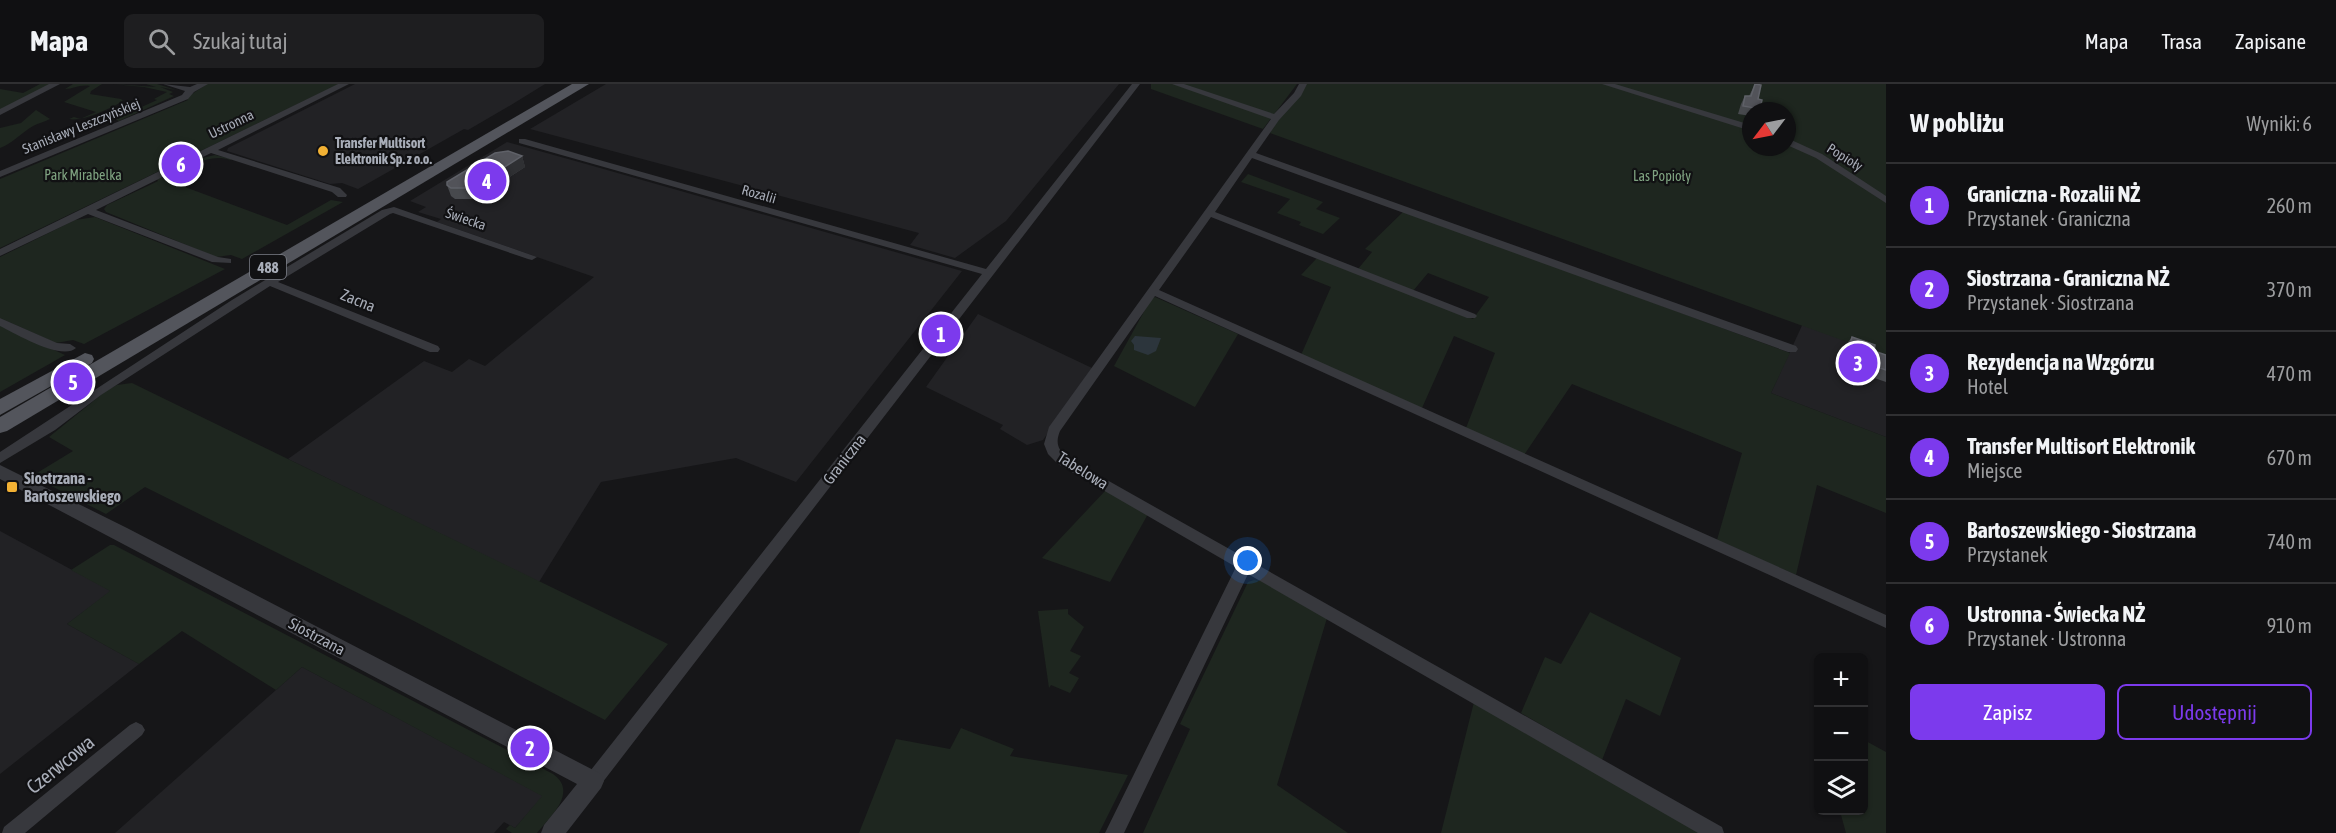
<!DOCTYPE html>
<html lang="pl">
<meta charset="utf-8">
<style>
:root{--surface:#101012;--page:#1e1e20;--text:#f1f3f6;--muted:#9c9d9f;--line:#303032;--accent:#7c3aed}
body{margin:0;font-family:"Asap Condensed",sans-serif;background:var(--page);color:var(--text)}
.controls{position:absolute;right:18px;bottom:18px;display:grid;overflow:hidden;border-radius:9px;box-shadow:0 2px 4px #0004}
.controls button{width:54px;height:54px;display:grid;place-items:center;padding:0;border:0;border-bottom:2px solid var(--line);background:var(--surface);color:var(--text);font:30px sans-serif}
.compass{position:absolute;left:1742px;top:18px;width:54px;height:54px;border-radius:50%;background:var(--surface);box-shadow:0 2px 4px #0004;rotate:238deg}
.you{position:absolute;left:1248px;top:477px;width:21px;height:21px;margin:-15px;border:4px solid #fff;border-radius:50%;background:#1a73e8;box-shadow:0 0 0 9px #1a73e833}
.badge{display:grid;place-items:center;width:39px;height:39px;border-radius:50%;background:var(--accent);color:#fff;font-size:20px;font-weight:700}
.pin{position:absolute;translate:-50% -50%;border:3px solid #fff;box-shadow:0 2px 6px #0006}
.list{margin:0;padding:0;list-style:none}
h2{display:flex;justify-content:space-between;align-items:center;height:78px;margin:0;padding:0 24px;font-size:26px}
h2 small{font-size:20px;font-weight:400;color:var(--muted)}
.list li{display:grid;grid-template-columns:39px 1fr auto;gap:18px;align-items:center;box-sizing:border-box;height:84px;padding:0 24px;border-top:2px solid var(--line)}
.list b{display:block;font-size:22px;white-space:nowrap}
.list p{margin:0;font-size:20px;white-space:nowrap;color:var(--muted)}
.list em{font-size:20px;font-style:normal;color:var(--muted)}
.actions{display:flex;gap:12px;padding:18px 24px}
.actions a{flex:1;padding:14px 0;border:2px solid var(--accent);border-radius:9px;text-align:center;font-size:21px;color:var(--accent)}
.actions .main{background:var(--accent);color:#fff}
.icon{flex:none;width:33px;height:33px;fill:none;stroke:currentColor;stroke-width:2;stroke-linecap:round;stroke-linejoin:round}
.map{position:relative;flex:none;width:1886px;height:749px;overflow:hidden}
header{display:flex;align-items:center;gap:36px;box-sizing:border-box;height:84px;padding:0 30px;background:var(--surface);border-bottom:2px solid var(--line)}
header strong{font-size:28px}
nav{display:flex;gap:33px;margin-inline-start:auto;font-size:21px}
.search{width:420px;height:54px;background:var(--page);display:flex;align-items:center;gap:15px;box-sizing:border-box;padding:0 21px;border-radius:9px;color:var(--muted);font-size:22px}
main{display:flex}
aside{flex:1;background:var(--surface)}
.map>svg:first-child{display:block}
.built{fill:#222225}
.green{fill:#1e261f;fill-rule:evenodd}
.water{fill:#2c353c}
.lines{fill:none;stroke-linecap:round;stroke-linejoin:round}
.minor{fill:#37383d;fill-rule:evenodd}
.tertiary{fill:#37383d;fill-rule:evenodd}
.primary{fill:#53555c;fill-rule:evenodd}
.wall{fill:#47494d}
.shaded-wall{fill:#2f3033}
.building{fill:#525359;stroke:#5f6168;stroke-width:1.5}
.poi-dot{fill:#f2b134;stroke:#111113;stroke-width:2}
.labels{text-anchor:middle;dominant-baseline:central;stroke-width:4.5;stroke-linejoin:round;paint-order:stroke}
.far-street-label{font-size:14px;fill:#a8adb8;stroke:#111113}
.far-poi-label{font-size:14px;font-weight:bold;fill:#a8adb8;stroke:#111113;text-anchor:start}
.far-park-label{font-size:14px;fill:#7fa381;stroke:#111113}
.shield{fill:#111113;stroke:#7b7e86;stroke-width:1.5}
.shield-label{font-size:15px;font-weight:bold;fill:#a8adb8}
.street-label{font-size:16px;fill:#a8adb8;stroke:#111113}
.poi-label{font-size:16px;font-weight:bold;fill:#a8adb8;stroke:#111113;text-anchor:start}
.near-street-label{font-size:20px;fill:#a8adb8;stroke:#111113}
</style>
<header>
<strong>Mapa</strong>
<div class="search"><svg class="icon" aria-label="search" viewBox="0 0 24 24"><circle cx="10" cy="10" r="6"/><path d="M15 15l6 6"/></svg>Szukaj tutaj</div>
<nav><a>Mapa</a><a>Trasa</a><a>Zapisane</a></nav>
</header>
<main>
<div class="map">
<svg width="1886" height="749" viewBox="0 0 1886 749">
<rect width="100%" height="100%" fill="#161618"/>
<g class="built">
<polygon points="355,0 545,0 511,21 468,46 464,45 358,105 342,99 330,100 227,67 228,64"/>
<polygon points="606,0 1119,0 1006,137 955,174 910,161 919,149 530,45"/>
<polygon points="507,58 586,80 962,187 796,398 736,374 601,398 539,498 288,375 424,277 452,288 469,275 485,282 594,193 437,138 441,135 418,128 426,123 410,117"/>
<polygon points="978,230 1092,284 1043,356 1027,361 1000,345 1003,341 926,303"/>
<polygon points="1805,235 1886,263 1886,353 1771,309"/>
<polygon points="0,447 111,507 67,540 139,580 0,690"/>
<polygon points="302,583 543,712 515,744 504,738 494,749 115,749"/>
</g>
<g class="green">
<polygon points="40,0 53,0 0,26 0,5 23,9"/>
<path d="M73 0H102L91 7 90 10 121 15 123 17C112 24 82 38 69 35L74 33 80 35 96 28 64 18 90 2C80 0 74 5 65 5Z"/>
<polygon points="113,0 156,3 146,0 157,0 176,6 160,3 173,8 169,10 174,12 119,37 115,35 157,16 154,15 167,8 144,3"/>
<polygon points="207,0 339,0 0,164 0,95 188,16 186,14"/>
<polygon points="1151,0 1297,0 1263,45 1151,5"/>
<path d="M1301 0H1886V272L1270 49ZM1751 27H1787V63H1751Z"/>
<path d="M36 26 50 35C44 38 39 39 33 42 21 49 13 59 0 64V44L21 39Z"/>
<path d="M215 71 232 75 225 79 230 76C209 69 191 83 171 92L174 94 169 97 287 141 331 116 343 118 242 175 231 171 216 173 106 128 104 125 107 121 152 100 158 97 157 95 170 91 202 74Z"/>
<polygon points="1248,90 1323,118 1316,125 1340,134 1323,150 1299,141 1301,138 1277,129 1290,115 1241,98"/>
<polygon points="1404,127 1790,269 1771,309 1886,353 1886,429 1817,401 1796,491 1717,456 1742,369 1572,300 1524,371 1466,344 1495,269 1454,252 1422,324 1301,271 1331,203 1301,191 1317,174 1473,235 1489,213 1428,189 1413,207 1358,185 1372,168 1365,165"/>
<polygon points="95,133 225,185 84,260 73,256 56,259 0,234 0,173 75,136"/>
<polygon points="1155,213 1238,250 1195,323 1114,282 1151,215"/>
<polygon points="0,241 65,271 0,308"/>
<polygon points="132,299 668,560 605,636 410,535 145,403 106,430 32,392 73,367 49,353 107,306 117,301"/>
<polygon points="1106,406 1148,430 1110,498 1042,474"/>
<path d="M110 461H114L553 690C579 708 549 734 537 749H512L506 745 510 741 515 744 542 712 302 583 276 606 182 547 139 580 67 540 110 507 71 486Z"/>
<polygon points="1254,496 1261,497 1327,534 1277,701 1348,749 1143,749 1190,645 1180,640 1248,498"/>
<polygon points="1068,525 1068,530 1084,543 1070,567 1081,572 1069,589 1079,594 1070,609 1051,601 1049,604 1038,527"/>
<polygon points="1590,528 1681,574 1660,632 1626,615 1602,676 1521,629 1545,573 1561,580"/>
<polygon points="1474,618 1704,749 1441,749"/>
<polygon points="961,644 1014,665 1010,672 1128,691 1099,749 859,749 896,655 950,665"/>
<polygon points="1864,656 1886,668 1886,749 1846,749 1840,727 1864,726"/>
</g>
<polygon class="water" points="1135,252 1161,254 1156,267 1148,271 1134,266 1134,261 1131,257"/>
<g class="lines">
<g class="minor">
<polygon points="49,0 60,0 0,31 0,25"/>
<polygon points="163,0 190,3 197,0 208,0 194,8 188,15 0,93 0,87 182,11 185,7"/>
<polygon points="338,0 349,0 218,66 340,104 347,111 346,113 338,113 332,108 211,69 96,126 218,173 231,175 231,179 212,178 88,130 0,172 0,165"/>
<polygon points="1132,0 1140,0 599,703 593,705 587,703 584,697 587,691 982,190 519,59 519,55 525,55 986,185"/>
<path d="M1172 0H1184L1274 30 1294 9 1299 0H1307L1301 12 1279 36 1256 69 1796 262 1798 265 1796 268H1788L1252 74 1215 128 1475 230 1477 232 1475 234H1467L1211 133 1159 206 1886 531V544L1155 212 1060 347C1055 359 1058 366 1068 374L1722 743 1724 749H1698L1248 490 1124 749H1105L1236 483 1058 380 1048 370 1044 360 1049 343 1271 35Z"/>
<polygon points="1602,0 1615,0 1751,41 1751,47"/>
<polygon points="1787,54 1822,70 1886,112 1886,119 1816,74 1787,61"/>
<polygon points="394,123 537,173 532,176 528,175 393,129 390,130 278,198 438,262 440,265 438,268 430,268 270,202 101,311 55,346 0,379 0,368 232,216 382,126"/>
<path d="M0 234 57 259 70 260 76 264C62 277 16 250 0 242Z"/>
<polygon points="136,638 142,641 145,646 142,651 25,749 2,749 4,743 130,641"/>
</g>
<polygon class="tertiary" points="0,381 127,444 601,690 604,697 601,704 566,749 541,749 544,741 577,700 0,395"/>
<g class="primary">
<polygon points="572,0 589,0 7,347 0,349 0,333"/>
<polygon points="85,269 92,271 94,275 92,279 0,331 0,315"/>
</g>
</g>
<g class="wall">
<polygon points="1755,0 1760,25 1759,27 1751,27 1751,32 1738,30 1741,20 1745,12 1749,12"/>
<polygon points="522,72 525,83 475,115 455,115 451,112 447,101"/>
<polygon points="1852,253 1874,267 1886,271 1886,298 1839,282 1845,262"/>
</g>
<polygon class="shaded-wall" points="522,72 525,83 475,115 471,104"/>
<g class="building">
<polygon points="1755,0 1761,1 1758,15 1762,16 1760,25 1743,22 1745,12 1751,12"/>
<polygon points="508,67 522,72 471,104 451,104 447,101 447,98 495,69"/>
<polygon points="1852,253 1875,261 1874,267 1886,271 1886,286 1846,273"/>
</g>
<g class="poi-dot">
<circle cx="323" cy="67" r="6"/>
<rect x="6" y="397" width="12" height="12" rx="3"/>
</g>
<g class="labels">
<g class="far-street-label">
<text transform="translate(231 40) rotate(-26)">Ustronna</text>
<text transform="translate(81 42) rotate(-22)">Stanisławy Leszczyńskiej</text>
<text transform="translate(1845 73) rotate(32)">Popioły</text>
<text transform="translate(759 110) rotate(16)">Rozalii</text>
<text transform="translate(466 135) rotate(19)">Świecka</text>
</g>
<g class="far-poi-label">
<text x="335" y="59">Transfer Multisort<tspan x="335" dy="16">Elektronik Sp. z o.o.</tspan></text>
</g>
<g class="far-park-label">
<text x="83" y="91">Park Mirabelka</text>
<text x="1662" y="92">Las Popioły</text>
</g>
<rect class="shield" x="250" y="171" width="36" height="24" rx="4.5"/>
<g class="shield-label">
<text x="268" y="183">488</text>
</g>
<g class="street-label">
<text transform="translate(358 216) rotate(22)">Zacna</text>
<text transform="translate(844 375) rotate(-52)">Graniczna</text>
<text transform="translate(1083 386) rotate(32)">Tabelowa</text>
<text transform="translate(317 552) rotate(28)">Siostrzana</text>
</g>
<g class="poi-label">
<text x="24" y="394">Siostrzana -<tspan x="24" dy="18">Bartoszewskiego</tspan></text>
</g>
<g class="near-street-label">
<text transform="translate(60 680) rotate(-39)">Czerwcowa</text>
</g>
</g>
</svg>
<div class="controls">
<button>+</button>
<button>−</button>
<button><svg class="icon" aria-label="layers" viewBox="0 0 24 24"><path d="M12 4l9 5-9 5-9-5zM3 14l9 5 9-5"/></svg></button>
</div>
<svg class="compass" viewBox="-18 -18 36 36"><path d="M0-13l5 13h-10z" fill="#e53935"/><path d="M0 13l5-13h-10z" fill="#9c9d9f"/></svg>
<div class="you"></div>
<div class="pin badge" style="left:941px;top:250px">1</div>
<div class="pin badge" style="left:530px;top:664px">2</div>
<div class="pin badge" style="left:1858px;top:279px">3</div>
<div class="pin badge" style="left:487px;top:97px">4</div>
<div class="pin badge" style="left:73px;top:298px">5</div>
<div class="pin badge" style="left:181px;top:80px">6</div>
</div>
<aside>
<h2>W pobliżu<small>Wyniki: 6</small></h2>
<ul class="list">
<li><span class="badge">1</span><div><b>Graniczna - Rozalii NŻ</b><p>Przystanek · Graniczna</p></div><em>260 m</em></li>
<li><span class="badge">2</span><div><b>Siostrzana - Graniczna NŻ</b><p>Przystanek · Siostrzana</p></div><em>370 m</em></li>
<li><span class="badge">3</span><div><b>Rezydencja na Wzgórzu</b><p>Hotel</p></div><em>470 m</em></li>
<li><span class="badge">4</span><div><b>Transfer Multisort Elektronik</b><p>Miejsce</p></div><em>670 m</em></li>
<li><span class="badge">5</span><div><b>Bartoszewskiego - Siostrzana</b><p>Przystanek</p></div><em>740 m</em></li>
<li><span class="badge">6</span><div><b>Ustronna - Świecka NŻ</b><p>Przystanek · Ustronna</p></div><em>910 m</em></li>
</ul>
<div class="actions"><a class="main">Zapisz</a><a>Udostępnij</a></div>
</aside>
</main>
